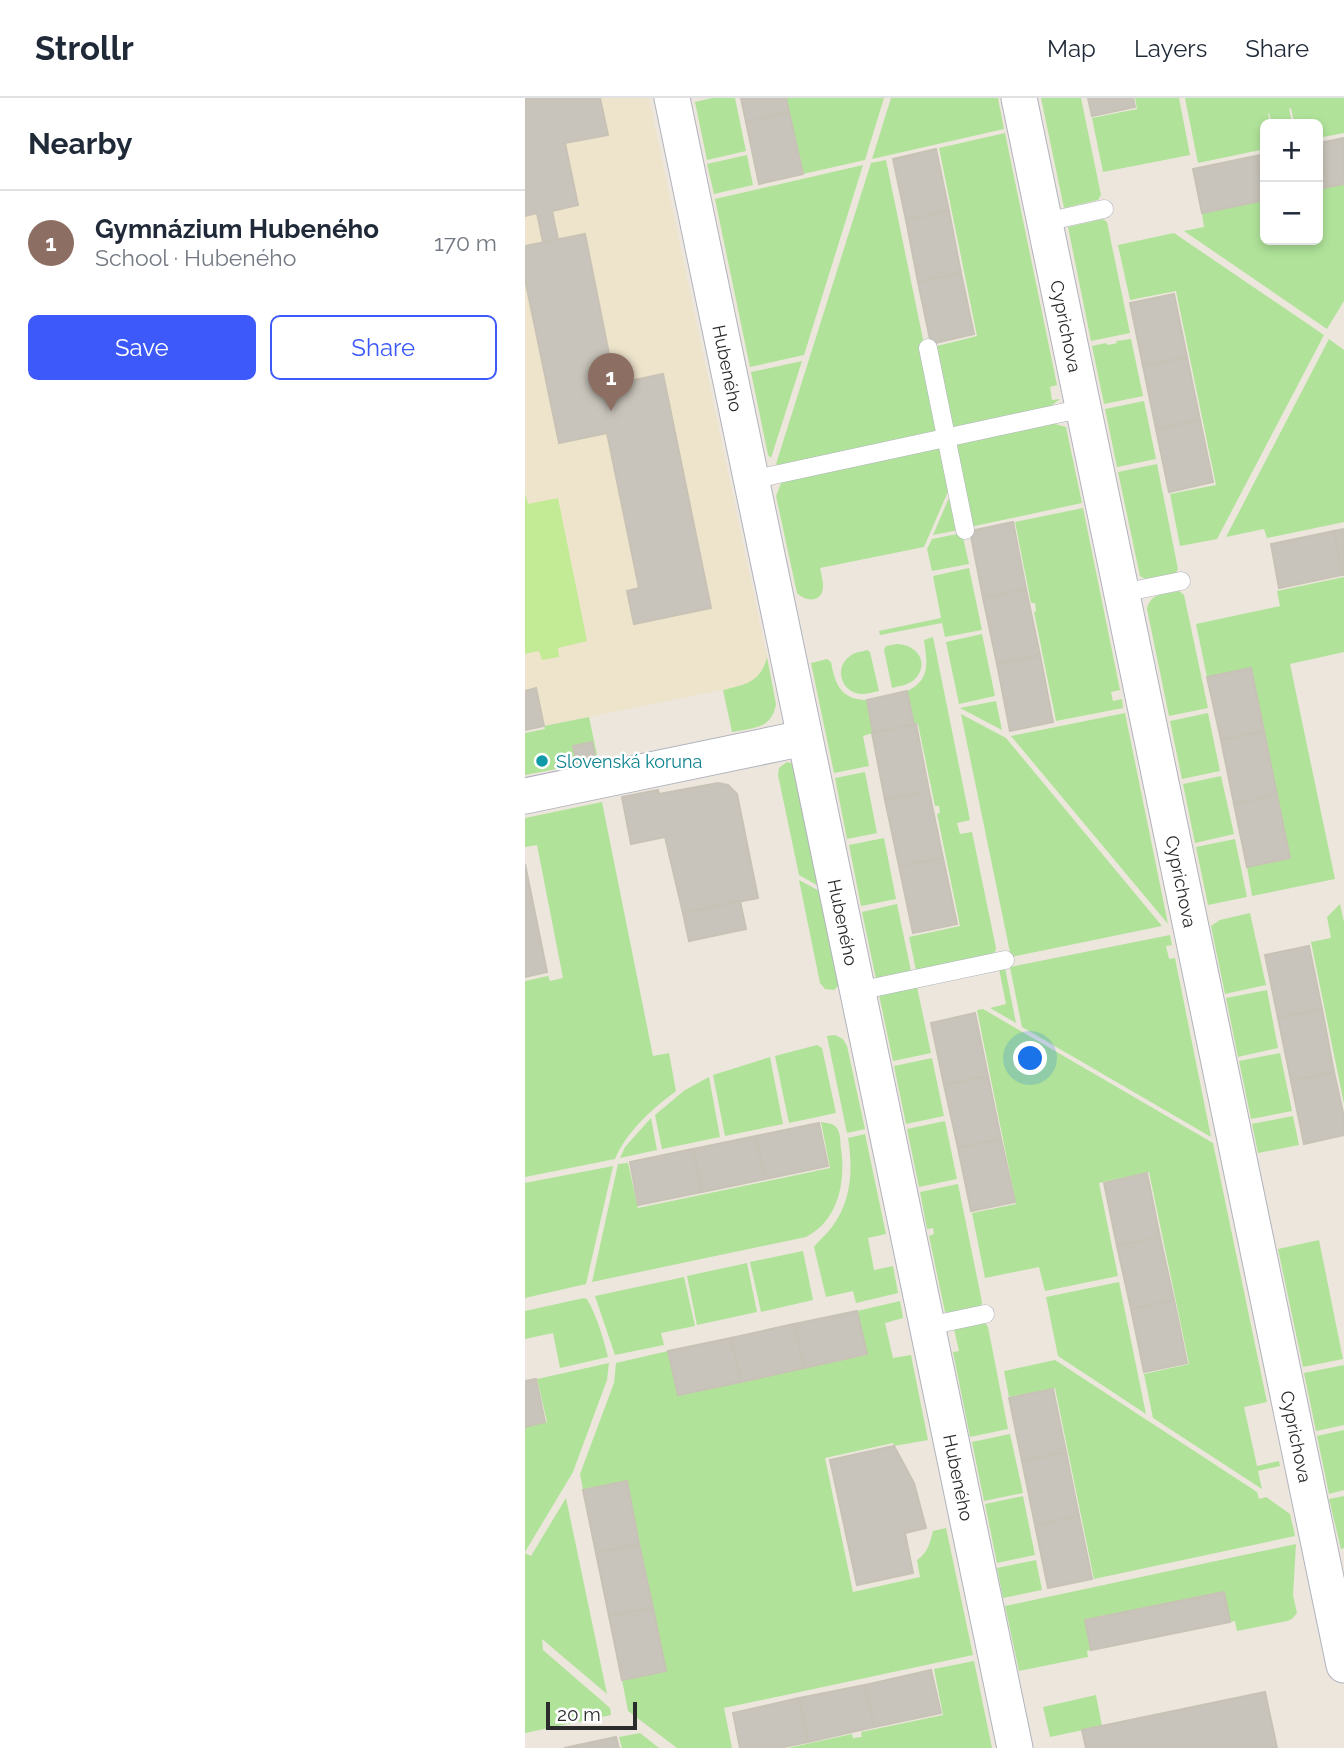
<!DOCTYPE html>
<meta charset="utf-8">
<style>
:root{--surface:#fff;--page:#f6f6f7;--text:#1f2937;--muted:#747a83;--line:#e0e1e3;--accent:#3d59f9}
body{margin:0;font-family:Raleway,sans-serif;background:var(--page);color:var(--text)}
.controls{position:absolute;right:21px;top:21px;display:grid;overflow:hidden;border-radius:10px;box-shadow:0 4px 10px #0003}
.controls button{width:63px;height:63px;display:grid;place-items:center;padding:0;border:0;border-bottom:2px solid var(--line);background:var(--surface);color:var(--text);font:35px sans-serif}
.scale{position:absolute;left:21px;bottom:18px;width:91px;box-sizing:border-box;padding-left:7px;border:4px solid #2b2b2b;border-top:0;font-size:19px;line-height:24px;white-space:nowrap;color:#2b2b2b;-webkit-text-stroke:5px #fff;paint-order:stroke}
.you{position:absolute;left:506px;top:961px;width:24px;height:24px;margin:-18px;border:5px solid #fff;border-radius:50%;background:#1a73e8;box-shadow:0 0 0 10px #1a73e833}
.badge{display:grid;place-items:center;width:46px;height:46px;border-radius:50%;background:var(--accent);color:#fff;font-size:23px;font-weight:700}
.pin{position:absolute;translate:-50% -58px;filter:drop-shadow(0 2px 4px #0008)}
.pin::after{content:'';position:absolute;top:37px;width:24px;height:21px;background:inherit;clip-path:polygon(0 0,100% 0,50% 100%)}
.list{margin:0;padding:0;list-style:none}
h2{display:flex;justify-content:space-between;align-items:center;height:91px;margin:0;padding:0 28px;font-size:30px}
h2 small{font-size:23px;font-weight:400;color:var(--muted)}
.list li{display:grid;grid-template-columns:46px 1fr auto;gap:21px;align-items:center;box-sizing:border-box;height:105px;padding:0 28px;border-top:2px solid var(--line)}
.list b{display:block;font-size:26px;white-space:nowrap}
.list p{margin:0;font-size:23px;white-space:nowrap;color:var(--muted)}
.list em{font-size:23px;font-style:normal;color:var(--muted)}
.actions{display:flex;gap:14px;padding:21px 28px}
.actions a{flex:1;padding:16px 0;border:2px solid var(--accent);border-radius:10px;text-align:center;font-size:24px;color:var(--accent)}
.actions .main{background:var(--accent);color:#fff}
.map{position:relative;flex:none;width:819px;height:1650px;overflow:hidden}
header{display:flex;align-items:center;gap:42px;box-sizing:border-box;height:98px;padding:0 35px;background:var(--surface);border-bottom:2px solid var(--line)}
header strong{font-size:33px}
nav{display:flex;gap:38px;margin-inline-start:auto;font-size:24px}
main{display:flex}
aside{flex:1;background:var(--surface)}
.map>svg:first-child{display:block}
.education{fill:#eee4cc}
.green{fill:#b0e399}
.pitch{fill:#c3ea95}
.building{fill:#c8c4bb;stroke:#c8c2b6;stroke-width:2}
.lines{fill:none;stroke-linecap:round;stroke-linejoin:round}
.lane-casing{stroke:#b1b3be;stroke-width:19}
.street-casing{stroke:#b1b3be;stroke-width:37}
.lane{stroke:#fff;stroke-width:18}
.street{stroke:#fff;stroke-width:35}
.culture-dot{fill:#0f9aa8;stroke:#fff;stroke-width:2.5}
.labels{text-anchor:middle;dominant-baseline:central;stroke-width:5;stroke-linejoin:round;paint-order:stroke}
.street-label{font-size:18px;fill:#2b2b2b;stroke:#fff}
.culture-label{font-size:18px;fill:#0d838f;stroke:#fff;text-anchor:start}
</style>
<header>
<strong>Strollr</strong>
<nav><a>Map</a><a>Layers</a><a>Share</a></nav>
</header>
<main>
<aside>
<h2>Nearby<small></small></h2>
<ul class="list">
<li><span class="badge" style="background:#8d6e63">1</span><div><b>Gymnázium Hubeného</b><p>School · Hubeného</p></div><em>170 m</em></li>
</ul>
<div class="actions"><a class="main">Save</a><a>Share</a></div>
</aside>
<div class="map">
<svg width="819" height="1650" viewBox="0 0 819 1650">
<rect width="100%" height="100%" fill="#ece6dd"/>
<polygon class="education" points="0,0 124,0 242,559 239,569 235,576 227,583 217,588 0,632"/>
<g class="green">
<polygon points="187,0 210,0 221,53 182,62 170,4"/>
<polygon points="261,0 359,0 340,62 278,76"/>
<polygon points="366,0 473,0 479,31 347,61"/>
<polygon points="516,0 556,0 576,97 573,102 539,110"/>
<polygon points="610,0 654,0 665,57 578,74 567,20 612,11"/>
<polygon points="660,0 819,0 819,35 793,40 793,26 762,26 769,24 766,10 764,11 767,24 747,26 744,15 743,15 745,26 740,26 740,51 673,65"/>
<polygon points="480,35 532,287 525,289 527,302 535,301 523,310 427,329 408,249 452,238 414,50"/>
<polygon points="222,57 228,87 189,96 182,66"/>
<polygon points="361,62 400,251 412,332 409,335 254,368 251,366 346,65"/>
<polygon points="338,67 279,257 225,269 190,101"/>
<polygon points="819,86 819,203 802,231 659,133 679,129 677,115 740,102 740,142 793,142 793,91"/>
<polygon points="578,121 582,124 605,235 566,243 543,129"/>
<polygon points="649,135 799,237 692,441 655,448 645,396 691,387 651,193 605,202 593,147"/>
<polygon points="606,241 618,298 579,306 567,248 581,245 583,247 592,245 591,243"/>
<polygon points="804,241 819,252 819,424 742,440 739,431 701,439"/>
<polygon points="277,263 246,360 243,357 226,274"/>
<polygon points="619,303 631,361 592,369 580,311"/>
<polygon points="526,325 541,329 557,405 445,429 429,349 432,346"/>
<path d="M413 350 417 352 425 389 399 449 295 470C296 475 298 482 298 488 298 505 281 504 272 495L251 398 257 383Z"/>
<polygon points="632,366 653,471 651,475 620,481 615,478 593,374"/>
<polygon points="426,395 434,432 408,437"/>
<polygon points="558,410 595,592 586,594 588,603 597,601 598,610 531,623 509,514 511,513 510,505 506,505 490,424"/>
<polygon points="437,435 444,466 407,473 402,451 407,441"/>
<polygon points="444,470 457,532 420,539 417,525 355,537 354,533 416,520 408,478"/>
<polygon points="819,479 819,554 765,566 810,781 727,798 722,769 765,760 726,571 682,579 671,526 755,508 752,493"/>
<path d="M654 493 659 497 683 610 644 618 622 511C625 495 640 496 654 493Z"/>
<polygon points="457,536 470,598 434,606 421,544"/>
<path d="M408 539 445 722 432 725 435 736 447 734 471 850 470 854 466 856 391 872 384 839 435 828 412 716 415 715 414 708H410L393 626 389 627 382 593C406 582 402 564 399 542Z"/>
<path d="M372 546C392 546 406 566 389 582 383 587 374 588 367 590L359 552 361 548Z"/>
<path d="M342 552 345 554 354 593C348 594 342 596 336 596 317 595 308 570 325 558 330 554 336 554 342 552Z"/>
<path d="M242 559 251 606C247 631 228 630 207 634L198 592C220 587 236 584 242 559Z"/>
<path d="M302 561 306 564C310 586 316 602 342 602L348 635 338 638 344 668 309 675 286 565Z"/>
<polygon points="471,603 477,632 435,610"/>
<polygon points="600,615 643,826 486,638"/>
<polygon points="683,615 695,673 657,681 645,623"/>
<polygon points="436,616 481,640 637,828 486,859"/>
<polygon points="64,619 73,662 71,663 66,644 48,648 52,667 0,677 0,635 20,631 19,628"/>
<polygon points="262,664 269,666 297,790 274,777 253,677 254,670"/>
<polygon points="340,674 352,735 322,741 310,680"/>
<polygon points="696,678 709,736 670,745 658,686"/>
<path d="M77 704 128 958 144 955 151 993C127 1011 102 1033 90 1061L0 1079V883L23 878 25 883 38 880 12 747 0 749V720Z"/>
<polygon points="359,740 371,801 336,808 324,747"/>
<polygon points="710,741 722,799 683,807 671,749"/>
<polygon points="274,782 298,795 314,887 309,892 300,891 295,885"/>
<polygon points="372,806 386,873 351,881 337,814"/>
<polygon points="815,806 819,824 819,1006 786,844 806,840 802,819"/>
<polygon points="725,815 741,887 700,896 686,828 695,822"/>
<polygon points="645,837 647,847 641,848 644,861 650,860 686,1039 497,929 485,869"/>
<polygon points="480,870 491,925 465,910 481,906 474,871"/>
<polygon points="392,889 406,955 368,963 354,897"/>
<polygon points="742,892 753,950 713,959 701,900"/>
<polygon points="458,911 688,1045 742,1304 719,1309 732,1368 754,1363 755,1368 733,1373 737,1391 628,1320 619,1276 664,1266 624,1074 574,1085 593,1178 520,1193 514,1169 460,1180 447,1115 491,1106 452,912"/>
<polygon points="310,937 318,941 322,948 340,1031 322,1035 302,938"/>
<polygon points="292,947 297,950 311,1015 264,1025 250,958"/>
<polygon points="755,955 767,1013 726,1021 714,963"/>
<polygon points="245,959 258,1026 200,1038 188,977"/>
<polygon points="407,960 419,1018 381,1026 369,968"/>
<polygon points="184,979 195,1039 137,1051 130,1017 160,992"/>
<polygon points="768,1018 774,1047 733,1055 727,1026"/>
<polygon points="126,1020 132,1052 95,1060 100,1049"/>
<polygon points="420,1023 432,1081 394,1089 382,1031"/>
<path d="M296 1024C301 1025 308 1025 311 1029 316 1034 315 1045 316 1051 321 1084 313 1123 281 1139L67 1184 93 1066 103 1065 113 1110 305 1070Z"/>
<path d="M340 1036 361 1136 343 1140 349 1172 368 1168 373 1195 331 1205 328 1193 301 1199 289 1149C294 1142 302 1136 307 1129 327 1102 328 1071 323 1040Z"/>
<polygon points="88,1068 61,1186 0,1200 0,1085"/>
<polygon points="433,1086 457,1204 456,1209 425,1216 420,1214 404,1138 409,1136 408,1130 402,1131 395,1094"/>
<polygon points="794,1142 818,1261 778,1269 753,1151"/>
<polygon points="278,1153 288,1202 236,1214 225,1164"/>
<polygon points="222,1165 232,1214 172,1227 162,1178"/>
<polygon points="159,1179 170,1228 136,1235 139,1247 90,1257 70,1198"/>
<polygon points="594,1184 621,1316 533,1258 521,1199"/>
<path d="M59 1200 62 1201C72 1219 78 1239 83 1259L35 1270 28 1235 0 1241V1213Z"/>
<path d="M375 1203 378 1220 360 1225 368 1260 386 1257 403 1342 369 1348 368 1345 300 1360 328 1494 395 1479 392 1462C403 1455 405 1444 408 1433L421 1430 448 1557 199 1610 207 1650H152L103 1613 97 1582 141 1572 102 1384 58 1392 55 1376 89 1285 91 1265 143 1253 153 1297 341 1257 332 1213Z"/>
<polygon points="457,1225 461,1226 463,1229 483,1331 445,1339 428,1254 434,1253 429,1231"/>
<polygon points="530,1262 732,1394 734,1401 741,1399 765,1416 770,1438 569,1481 530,1290 484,1299 479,1273"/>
<polygon points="84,1265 82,1282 48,1374 0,1454 0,1329 22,1324 12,1281"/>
<polygon points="819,1267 819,1327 791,1333 779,1275"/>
<polygon points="819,1332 819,1392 804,1396 792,1338"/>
<polygon points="485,1336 498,1395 459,1403 447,1344"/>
<polygon points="498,1398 510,1457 472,1465 460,1406"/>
<polygon points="819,1398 819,1450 816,1451 804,1401"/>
<polygon points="41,1400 82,1596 17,1541 18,1552 85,1610 86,1617 0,1635 0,1455 6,1458"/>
<polygon points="771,1446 768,1497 772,1515 767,1521 762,1523 712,1533 710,1523 705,1524 698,1494 561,1522 566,1552 562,1553 563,1559 494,1573 480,1508"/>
<polygon points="511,1462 517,1492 478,1500 472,1470"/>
<polygon points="449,1563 467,1650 263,1650 327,1636 328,1640 337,1639 336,1634 418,1617 409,1571"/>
<polygon points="571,1597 577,1628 525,1639 518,1609"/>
<polygon points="115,1635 134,1650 97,1650 94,1639"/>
</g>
<polygon class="pitch" points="0,395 3,406 33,400 62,543 33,550 34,559 17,562 14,553 0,556"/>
<g class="building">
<polygon points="0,0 75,0 83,37 40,45 53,107 27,113 33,141 18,144 12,115 0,118"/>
<polygon points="216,0 261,0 264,14 221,24"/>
<polygon points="563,0 608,0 610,9 567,18"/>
<polygon points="264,14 278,76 234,86 221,24"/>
<polygon points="819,40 819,86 803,89 794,45"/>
<polygon points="793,45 803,89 793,91"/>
<polygon points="411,51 424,113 381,122 368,61"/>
<polygon points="740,56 740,102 731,58"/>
<polygon points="731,58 740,102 677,115 668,71"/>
<polygon points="424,113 436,175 393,184 381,122"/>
<polygon points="60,136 90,286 138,276 186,510 109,526 102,493 114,490 82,335 34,345 0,181 0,148"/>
<polygon points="436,175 449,236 406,246 393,184"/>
<polygon points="649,196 662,259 618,268 605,205"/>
<polygon points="662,259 675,322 631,331 618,268"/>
<polygon points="675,322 688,384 644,394 631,331"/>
<polygon points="488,424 501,491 458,500 445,433"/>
<polygon points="819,431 819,477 817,477 809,433"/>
<polygon points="809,433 817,477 754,490 746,446"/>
<polygon points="501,491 515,557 472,566 458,500"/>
<polygon points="515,557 528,624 485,633 472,566"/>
<polygon points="726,570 739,633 696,642 682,579"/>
<polygon points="11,590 19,628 0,632 0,593"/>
<polygon points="382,593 389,627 348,635 342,602"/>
<polygon points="391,626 404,693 360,702 347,635"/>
<polygon points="739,633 752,697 709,706 696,642"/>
<polygon points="67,644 71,663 52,667 48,648"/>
<polygon points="193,685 203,687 212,696 233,800 158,815 140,739 106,746 97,699 133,692 134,696"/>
<polygon points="404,693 418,760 374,768 360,702"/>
<polygon points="752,697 765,760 722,769 709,706"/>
<polygon points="418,760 432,826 388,835 374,768"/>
<polygon points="0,766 22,874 0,879"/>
<polygon points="215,803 221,831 164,843 158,815"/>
<polygon points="784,848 797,911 753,920 740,857"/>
<polygon points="797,911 809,974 766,983 753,920"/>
<polygon points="450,915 463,978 419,987 406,925"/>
<polygon points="809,974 819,1019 819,1037 779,1046 766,983"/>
<polygon points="463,978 476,1041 433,1050 419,987"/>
<polygon points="294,1025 303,1068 240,1081 231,1038"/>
<polygon points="231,1038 240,1081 177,1094 168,1051"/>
<polygon points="476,1041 490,1104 446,1113 433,1050"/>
<polygon points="168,1051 177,1094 113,1107 105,1064"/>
<polygon points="622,1075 635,1139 592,1148 579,1085"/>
<polygon points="635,1139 649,1202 606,1211 592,1148"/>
<polygon points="649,1202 662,1265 619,1274 606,1211"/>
<polygon points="332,1213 342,1256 279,1270 269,1226"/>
<polygon points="269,1226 279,1270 216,1284 206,1240"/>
<polygon points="206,1240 216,1284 153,1297 143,1253"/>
<polygon points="11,1281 20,1324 0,1329 0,1283"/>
<polygon points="528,1291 541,1354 497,1363 484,1300"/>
<polygon points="369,1348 389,1385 401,1430 380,1435 388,1475 332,1487 305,1362"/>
<polygon points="541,1354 554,1418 510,1427 497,1363"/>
<polygon points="102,1383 114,1446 71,1455 58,1392"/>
<polygon points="554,1418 567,1481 523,1490 510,1427"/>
<polygon points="114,1446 128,1510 84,1518 71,1455"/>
<polygon points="699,1494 705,1524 566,1552 560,1522"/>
<polygon points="128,1510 141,1573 97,1582 84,1518"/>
<polygon points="406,1572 416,1615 349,1629 340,1587"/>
<polygon points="340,1587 349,1629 283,1644 274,1600"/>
<polygon points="740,1594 752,1650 561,1650 557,1632"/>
<polygon points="274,1600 283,1644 254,1650 215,1650 208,1615"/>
<polygon points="91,1639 94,1650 39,1650 58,1646"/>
</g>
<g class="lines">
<defs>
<g id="lane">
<polyline points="520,124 579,111"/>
<polyline points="403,250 440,432"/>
<polyline points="226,382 559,310"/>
<polyline points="597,495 656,483"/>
<polyline points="333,893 480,862"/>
<polyline points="403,1228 460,1216"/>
</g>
<g id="street">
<path id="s1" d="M147 0 490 1650"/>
<path id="s2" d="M494 0 819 1567"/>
<polyline points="0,698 279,640"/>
</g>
</defs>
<use href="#lane" class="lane-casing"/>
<use href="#street" class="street-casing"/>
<use href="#lane" class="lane"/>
<use href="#street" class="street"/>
</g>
<circle class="culture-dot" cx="17" cy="663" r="7"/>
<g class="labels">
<g class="street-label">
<text stroke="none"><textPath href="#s2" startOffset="233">Cyprichova</textPath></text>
<text stroke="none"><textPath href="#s1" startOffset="276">Hubeného</textPath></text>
<text stroke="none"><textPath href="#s2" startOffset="800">Cyprichova</textPath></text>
<text stroke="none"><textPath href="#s1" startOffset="842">Hubeného</textPath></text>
<text stroke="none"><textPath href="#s2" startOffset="1367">Cyprichova</textPath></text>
<text stroke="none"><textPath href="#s1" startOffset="1409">Hubeného</textPath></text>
</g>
<g class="culture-label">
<text x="31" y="663">Slovenská koruna</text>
</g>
</g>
</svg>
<div class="controls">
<button>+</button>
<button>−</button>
</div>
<div class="scale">20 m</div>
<div class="you"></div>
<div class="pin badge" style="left:86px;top:313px;background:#8d6e63">1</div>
</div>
</main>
